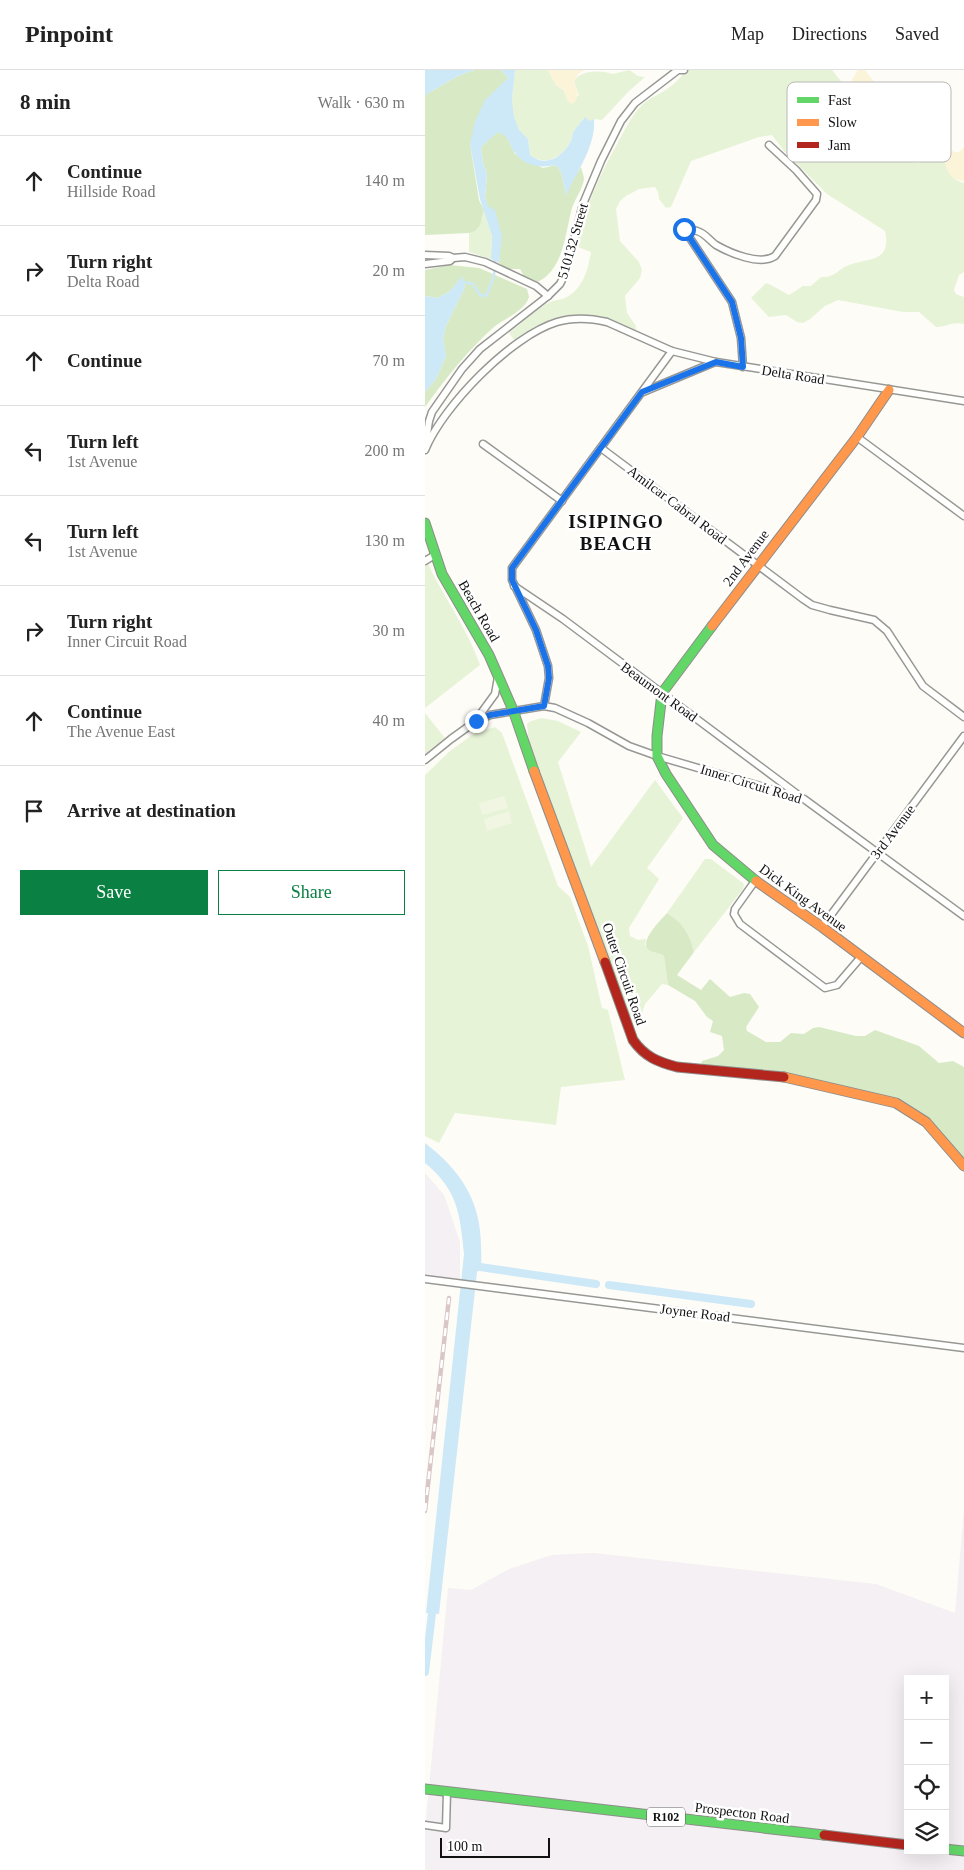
<!DOCTYPE html>
<meta charset="utf-8">
<style>
:root{--surface:#fff;--page:#f6f6f6;--text:#222;--muted:#767676;--line:#e0e0e0;--accent:#0b8043}
body{margin:0;font-family:Georgia,serif;background:var(--page);color:var(--text)}
.controls{position:absolute;right:15px;bottom:15px;display:grid;overflow:hidden;border-radius:0px;box-shadow:0 5px 20px #0002}
.controls button{width:45px;height:45px;display:grid;place-items:center;padding:0;border:0;border-bottom:1px solid var(--line);background:var(--surface);color:var(--text);font:25px sans-serif}
.scale{position:absolute;left:15px;bottom:12px;width:110px;box-sizing:border-box;padding-left:5px;border:2px solid #111;border-top:0;font-size:14px;line-height:18px;white-space:nowrap;color:#111;-webkit-text-stroke:4px #fff;paint-order:stroke}
.stop{position:absolute;width:15px;height:15px;margin:-11px;border:4px solid #1a73e8;border-radius:50%;background:#fff}
.stop.end{background:#1a73e8;border-color:#fff;box-shadow:0 1px 5px #0008}
.list{margin:0;padding:0;list-style:none}
h2{display:flex;justify-content:space-between;align-items:center;height:65px;margin:0;padding:0 20px;font-size:21px}
h2 small{font-size:16px;font-weight:400;color:var(--muted)}
.list li{display:grid;grid-template-columns:32px 1fr auto;gap:15px;align-items:center;box-sizing:border-box;height:90px;padding:0 20px;border-top:1px solid var(--line)}
.list b{display:block;font-size:19px;white-space:nowrap}
.list p{margin:0;font-size:16px;white-space:nowrap;color:var(--muted)}
.list em{font-size:16px;font-style:normal;color:var(--muted)}
.actions{display:flex;gap:10px;padding:15px 20px}
.actions a{flex:1;padding:11px 0;border:1px solid var(--accent);border-radius:0px;text-align:center;font-size:18px;color:var(--accent)}
.actions .main{background:var(--accent);color:#fff}
.icon{flex:none;width:28px;height:28px;fill:none;stroke:currentColor;stroke-width:2;stroke-linecap:round;stroke-linejoin:round}
.map{position:relative;flex:none;width:539px;height:1800px;overflow:hidden}
header{display:flex;align-items:center;gap:30px;box-sizing:border-box;height:70px;padding:0 25px;background:var(--surface);border-bottom:1px solid var(--line)}
header strong{font-size:24px}
nav{display:flex;gap:28px;margin-inline-start:auto;font-size:18px}
main{display:flex}
aside{flex:1;background:var(--surface)}
.map>svg:first-child{display:block}
.industrial{fill:#f5f0f3;fill-rule:evenodd}
.green{fill:#e7f3d7}
.forest{fill:#d8eac5}
.sand{fill:#fcf4d9}
.pitch{fill:#f0f6e1}
.water{fill:#cde8f7}
.lines{fill:none;stroke-linecap:round;stroke-linejoin:round}
.stream{stroke:#cde8f7;stroke-width:2.5}
.canal{stroke:#cde8f7;stroke-width:8}
.street-casing{stroke:#979795;stroke-width:9}
.fast-casing{stroke:#8e8d8b;stroke-width:11}
.slow-casing{stroke:#8e8d8b;stroke-width:11}
.jam-casing{stroke:#8e8d8b;stroke-width:11}
.street{stroke:#fffffe;stroke-width:6}
.fast{stroke:#63d668;stroke-width:9}
.slow{stroke:#ff974d;stroke-width:9}
.jam{stroke:#b3261e;stroke-width:9}
.rail-casing{stroke:#d9c6c7;stroke-width:4.5}
.rail{stroke:#fff;stroke-width:2.5;stroke-dasharray:8;stroke-linecap:butt}
.route{stroke:#1a73e8;stroke-width:6}
.labels{text-anchor:middle;dominant-baseline:central;stroke-width:5;stroke-linejoin:round;paint-order:stroke}
.shield{fill:#fff;stroke:#585858;stroke-width:1}
.shield-label{font-size:12px;font-weight:bold;fill:#111}
.street-label{font-size:14px;fill:#111;stroke:#fff}
.district-label{font-size:19px;font-weight:bold;letter-spacing:1px;fill:#111;stroke:#fff}
.key{fill:#fff;stroke:#b8b8b8;stroke-width:1}
.key-label{font-size:14px;fill:#111}
</style>
<header>
<strong>Pinpoint</strong>
<nav><a>Map</a><a>Directions</a><a>Saved</a></nav>
</header>
<main>
<aside>
<h2>8 min<small>Walk · 630 m</small></h2>
<ul class="list">
<li><svg class="icon" aria-label="ahead" viewBox="0 0 24 24"><path d="M12 20V5M6 11l6-6 6 6"/></svg><div><b>Continue</b><p>Hillside Road</p></div><em>140 m</em></li>
<li><svg class="icon" aria-label="right" viewBox="0 0 24 24"><path d="M7 20v-9h11M14 6l5 5-5 5"/></svg><div><b>Turn right</b><p>Delta Road</p></div><em>20 m</em></li>
<li><svg class="icon" aria-label="ahead" viewBox="0 0 24 24"><path d="M12 20V5M6 11l6-6 6 6"/></svg><div><b>Continue</b></div><em>70 m</em></li>
<li><svg class="icon" aria-label="left" viewBox="0 0 24 24"><path d="M17 20v-9H6M10 6l-5 5 5 5"/></svg><div><b>Turn left</b><p>1st Avenue</p></div><em>200 m</em></li>
<li><svg class="icon" aria-label="left" viewBox="0 0 24 24"><path d="M17 20v-9H6M10 6l-5 5 5 5"/></svg><div><b>Turn left</b><p>1st Avenue</p></div><em>130 m</em></li>
<li><svg class="icon" aria-label="right" viewBox="0 0 24 24"><path d="M7 20v-9h11M14 6l5 5-5 5"/></svg><div><b>Turn right</b><p>Inner Circuit Road</p></div><em>30 m</em></li>
<li><svg class="icon" aria-label="ahead" viewBox="0 0 24 24"><path d="M12 20V5M6 11l6-6 6 6"/></svg><div><b>Continue</b><p>The Avenue East</p></div><em>40 m</em></li>
<li><svg class="icon" aria-label="arrive" viewBox="0 0 24 24"><path d="M6 21V4h12l-3 4 3 4H6"/></svg><div><b>Arrive at destination</b></div></li>
</ul>
<div class="actions"><a class="main">Save</a><a>Share</a></div>
</aside>
<div class="map">
<svg width="539" height="1800" viewBox="0 0 539 1800">
<rect width="100%" height="100%" fill="#fdfcf7"/>
<g class="industrial">
<polygon points="0,1103 19,1125 35,1172 35,1209 0,1204"/>
<path d="M539 1439V1800H0V1759L23 1518 46 1520 84 1499 127 1485 169 1483 451 1514 530 1543ZM483 1609H520V1781H483Z"/>
</g>
<g class="green">
<path d="M90 0H123L131 15 139 21 143 31 154 25 149 12C154 0 176 0 188 4L204 0 213 6 220 7 203 22 177 50 169 49 164 52 160 48C156 53 150 58 148 63 147 66 147 68 146 71 138 87 120 97 105 85L103 69 93 60 89 47 87 29Z"/>
<path d="M262 0H407L423 20 428 36 437 46 464 66 485 72V88L487 92 494 93 505 77 510 78 520 87C521 100 526 110 539 113V202L534 205 529 220 531 224 539 227V254C527 251 521 257 511 257L494 242H478L413 230 400 236 385 249 378 253 372 252 361 245 344 247 326 228 341 213 346 215 364 225 378 216H386L396 207C410 208 413 199 424 195 444 188 467 192 460 161L402 124 359 81 347 65 334 67 266 91 246 137 241 138 234 129 233 122 230 117 214 119 201 126 195 131 191 139 195 171 214 192 217 200 215 208 200 226 202 243 211 256V261C160 239 136 237 89 270L84 263C95 255 113 238 125 232 130 230 135 230 140 228 158 219 163 200 166 182L153 177C158 140 174 107 192 74 200 60 206 46 217 35 226 26 237 24 246 16 252 12 257 5 262 0Z"/>
<path d="M59 140 67 166 66 189 44 182V163C54 159 57 150 59 140Z"/>
<path d="M0 487C16 524 42 557 55 595L0 638Z"/>
<polygon points="0,643 20,668 0,684"/>
<path d="M117 648 133 651 156 662 133 692 166 797 230 710 258 748 222 798 234 809 204 858 205 866 213 870 221 869 220 875C227 881 233 881 239 886L243 915 237 914 220 934 216 946 211 948 204 945 104 672 102 654 106 651Z"/>
<polygon points="70,657 77,663 133,816 145,827 163,876 177,938 183,940 200,1010 136,1017 131,1055 30,1043 14,1073 0,1066 0,705 25,681 50,663"/>
<path d="M280 789H286L319 814 318 819 269 882C265 864 258 853 242 843Z"/>
</g>
<g class="forest">
<polygon points="49,0 76,0 83,8 45,74 54,130 59,140 55,155 50,161 44,163 0,165 0,25 33,6"/>
<path d="M73 61 81 65 90 84 118 98 131 95 136 101 141 125 147 111 156 97C157 101 159 106 159 109 158 118 150 129 147 138 140 163 139 202 110 213L100 208 95 199H82L74 193 75 181 60 127 62 104 58 93 56 77Z"/>
<path d="M25 195 54 198 102 219 104 227C100 241 80 248 69 257 43 280 21 308 0 337V322L11 309 21 286 18 268 21 256 40 217 37 207 25 221 13 228 0 226V200Z"/>
<path d="M242 843C258 853 265 864 269 882L252 905 276 920 285 909 305 927 319 923 325 924 334 937 321 957 322 961 341 972H355L366 963 379 964 388 958 394 957 431 966H440L450 960 494 976 514 993 528 991 539 997V1090L525 1072 510 1057 469 1031 276 996 277 991 293 986 299 980 297 966 285 962 288 951 282 947 270 931 243 915 239 886C234 882 229 883 224 880 213 872 236 850 242 843Z"/>
</g>
<g class="sand">
<path d="M123 0H160L153 4 149 12C152 21 156 27 147 34L143 31 139 21 131 15Z"/>
<path d="M433 0H440C453 20 475 30 498 34L500 41 497 56 503 72C479 81 418 44 424 17 425 12 430 5 433 0Z"/>
<path d="M517 75 530 82H534L539 77V111C519 110 520 90 517 75Z"/>
</g>
<g class="pitch">
<polygon points="79,726 83,738 57,745 54,733"/>
<polygon points="84,741 87,753 62,761 59,749"/>
</g>
<g class="water">
<polygon points="0,0 49,0 33,6 0,25"/>
<path d="M76 0H90L87 29 89 47 94 60 103 69 105 85C120 98 138 87 146 71 147 69 147 66 148 63 150 58 156 53 160 47L164 51 169 49C171 77 151 102 141 126L136 101 131 95C116 98 101 97 90 83 83 74 86 67 73 62L56 77 58 93 62 104 60 127 63 136 70 140 77 166 74 193 66 189 67 166 55 129 45 74 50 52 60 30 83 8Z"/>
<polygon points="37,206 40,217 21,256 18,268 21,286 11,309 0,322 0,226 13,228 25,221"/>
<path d="M0 1073C36 1101 56 1131 56 1177 56 1186 58 1196 52 1202L14 1544 1 1543 39 1184C35 1144 33 1120 0 1093Z"/>
</g>
<g class="lines">
<polyline class="stream" points="39,212 48,214 55,225 61,226 69,206 70,189"/>
<g class="canal">
<polyline points="48,1196 171,1214"/>
<polyline points="184,1215 326,1234"/>
<polyline points="0,1602 8,1535"/>
</g>
<defs>
<g id="street">
<polyline points="259,159 307,232 316,268 318,297"/>
<path d="M261 164C265 162 268 159 272 161 280 163 285 171 291 175 305 183 335 196 350 186L391 130 392 124 371 100 344 75"/>
<polyline points="0,185 24,186 28,188 40,187 60,192 111,216 123,226"/>
<polyline points="0,194 25,191 28,188"/>
<polyline points="218,322 290,292"/>
<polyline points="432,367 539,446"/>
<polyline points="1,371 4,351 7,342 37,299 55,279 123,226 135,214 141,202 158,134 176,91 196,51 210,33 253,0 259,0"/>
<polyline points="58,374 137,431"/>
<polyline points="176,378 378,529 387,535 405,540 449,550 462,561 498,616 539,647"/>
<path d="M0 380C18 336 86 266 132 252 149 247 165 248 182 252L247 281 291 292 539 331"/>
<polyline points="0,491 10,485"/>
<polyline points="89,516 138,549 376,727"/>
<polyline points="119,636 124,608 123,596 111,560 87,510 87,498 247,281"/>
<polyline points="51,650 70,624 73,607"/>
<polyline points="0,690 26,669 51,651 65,645 119,636 130,638 163,653 204,676 232,686 379,729 539,846"/>
<polyline points="330,811 310,839 309,844 315,854 400,918 412,915 436,887"/>
<polyline points="397,857 539,666"/>
<polyline points="0,1209 539,1278"/>
<polyline points="0,1755 21,1758 22,1722"/>
</g>
<g id="fast">
<polyline points="0,453 17,504 64,585 88,640 109,701"/>
<polyline points="287,556 237,623 232,666 232,686 241,704 288,775 331,811"/>
<polyline points="0,1719 399,1765"/>
<polyline points="520,1779 539,1781"/>
</g>
<g id="slow">
<polyline points="287,556 432,367 464,320"/>
<polyline points="109,701 180,892"/>
<polyline points="331,811 397,857 539,963"/>
<polyline points="359,1007 471,1033 501,1052 539,1096"/>
</g>
<g id="jam">
<path d="M180 892 208 970C220 987 233 992 252 997L359 1007"/>
<polyline points="399,1765 483,1775"/>
</g>
</defs>
<use href="#street" class="street-casing"/>
<use href="#fast" class="fast-casing"/>
<use href="#slow" class="slow-casing"/>
<use href="#jam" class="jam-casing"/>
<use href="#street" class="street"/>
<use href="#fast" class="fast"/>
<use href="#slow" class="slow"/>
<use href="#jam" class="jam"/>
<defs>
<polyline id="rail" points="0,1441 24,1228"/>
</defs>
<use href="#rail" class="rail-casing"/>
<use href="#rail" class="rail"/>
</g>
<g class="lines">
<polyline class="route" points="51,651 65,645 119,636 124,608 123,596 111,560 87,510 87,498 217,322 291,292 318,297 316,268 307,232 259,159"/>
</g>
<g class="labels">
<rect class="shield" x="222" y="1737.5" width="38" height="19" rx="4"/>
<g class="shield-label">
<text x="241" y="1747">R102</text>
</g>
<g class="street-label">
<text transform="translate(148 171) rotate(-74)">510132 Street</text>
<text transform="translate(368 305) rotate(9)">Delta Road</text>
<text transform="translate(252 435) rotate(37)">Amilcar Cabral Road</text>
<text transform="translate(321 488) rotate(-53)">2nd Avenue</text>
<text transform="translate(54 541) rotate(60)">Beach Road</text>
<text transform="translate(234 622) rotate(36)">Beaumont Road</text>
<text transform="translate(326 714) rotate(17)">Inner Circuit Road</text>
<text transform="translate(468 762) rotate(-53)">3rd Avenue</text>
<text transform="translate(378 828) rotate(36)">Dick King Avenue</text>
<text transform="translate(199 904) rotate(71)">Outer Circuit Road</text>
<text transform="translate(270 1243) rotate(7)">Joyner Road</text>
<text transform="translate(317 1743) rotate(7)">Prospecton Road</text>
</g>
<g class="district-label">
<text x="191" y="451">ISIPINGO<tspan x="191" dy="22">BEACH</tspan></text>
</g>
</g>
<rect x="362" y="12" width="164" height="80" rx="8" class="key"/>
<rect x="372" y="27" width="22" height="6" fill="#63d668"/>
<rect x="372" y="49" width="22" height="7" fill="#ff974d"/>
<rect x="372" y="72" width="22" height="6" fill="#b3261e"/>
<g class="key-label">
<text x="403" y="35">Fast</text>
<text x="403" y="57">Slow</text>
<text x="403" y="80">Jam</text>
</g>
</svg>
<div class="controls">
<button>+</button>
<button>−</button>
<button><svg class="icon" aria-label="locate" viewBox="0 0 24 24"><circle cx="12" cy="12" r="6"/><path d="M12 2v4M12 18v4M2 12h4M18 12h4"/></svg></button>
<button><svg class="icon" aria-label="layers" viewBox="0 0 24 24"><path d="M12 4l9 5-9 5-9-5zM3 14l9 5 9-5"/></svg></button>
</div>
<div class="scale">100 m</div>
<div class="stop" style="left:259px;top:159px"></div>
<div class="stop end" style="left:51px;top:651px"></div>
</div>
</main>
